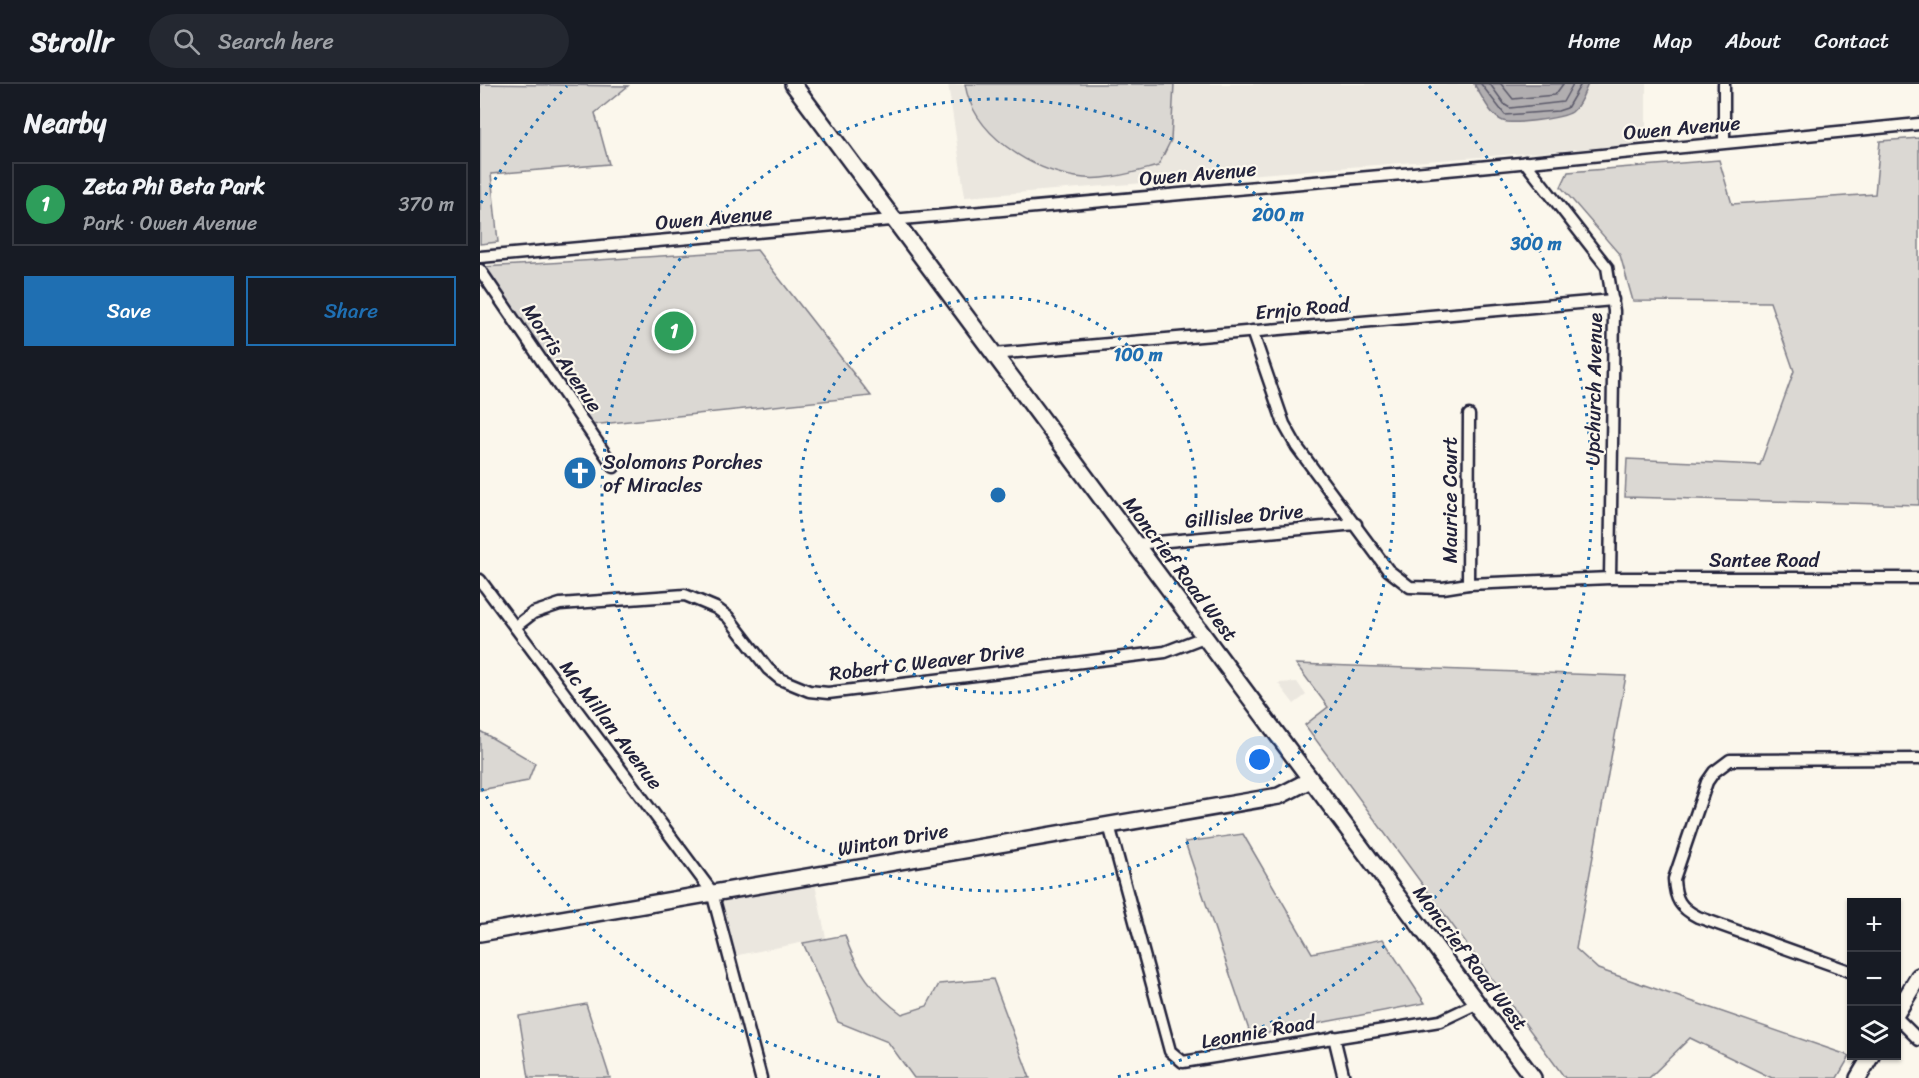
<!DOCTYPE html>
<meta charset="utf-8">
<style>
:root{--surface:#171b24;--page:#242831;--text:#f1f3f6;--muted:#9ea1a6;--line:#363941;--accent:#1f6fb2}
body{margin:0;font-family:Sriracha,sans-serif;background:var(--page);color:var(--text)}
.controls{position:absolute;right:18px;bottom:18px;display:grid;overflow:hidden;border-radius:0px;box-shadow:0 2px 4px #0004}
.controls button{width:54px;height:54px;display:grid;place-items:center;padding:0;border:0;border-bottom:2px solid var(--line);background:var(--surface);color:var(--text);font:30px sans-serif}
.you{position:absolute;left:780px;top:676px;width:21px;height:21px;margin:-15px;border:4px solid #fff;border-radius:50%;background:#1a73e8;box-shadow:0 0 0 9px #1a73e833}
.badge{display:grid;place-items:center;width:39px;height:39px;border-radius:50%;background:var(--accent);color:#fff;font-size:20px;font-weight:700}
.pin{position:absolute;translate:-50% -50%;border:3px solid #fff;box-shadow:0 2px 6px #0006}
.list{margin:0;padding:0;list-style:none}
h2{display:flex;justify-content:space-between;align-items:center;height:78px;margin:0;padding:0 24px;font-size:26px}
h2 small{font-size:20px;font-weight:400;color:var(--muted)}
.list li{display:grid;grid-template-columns:39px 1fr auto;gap:18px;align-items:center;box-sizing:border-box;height:84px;margin:0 12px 12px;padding:0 12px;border:2px solid var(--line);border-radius:0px}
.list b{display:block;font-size:22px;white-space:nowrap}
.list p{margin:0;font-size:20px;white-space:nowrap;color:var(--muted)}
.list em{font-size:20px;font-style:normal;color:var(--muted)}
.actions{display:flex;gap:12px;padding:18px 24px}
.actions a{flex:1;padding:14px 0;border:2px solid var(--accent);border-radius:0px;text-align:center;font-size:21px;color:var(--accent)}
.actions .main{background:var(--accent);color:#fff}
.icon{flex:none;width:33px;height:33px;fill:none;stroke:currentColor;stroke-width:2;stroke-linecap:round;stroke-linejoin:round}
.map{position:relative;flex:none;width:1439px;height:994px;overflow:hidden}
header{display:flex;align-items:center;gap:36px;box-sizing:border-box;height:84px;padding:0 30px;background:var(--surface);border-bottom:2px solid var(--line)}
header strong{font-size:28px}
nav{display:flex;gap:33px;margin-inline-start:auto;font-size:21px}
.search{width:420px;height:54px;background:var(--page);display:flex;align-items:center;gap:15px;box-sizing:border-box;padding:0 21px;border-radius:33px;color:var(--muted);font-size:22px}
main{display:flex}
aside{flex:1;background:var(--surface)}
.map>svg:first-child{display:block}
.built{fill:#ebe7df}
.green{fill:#dbd8d3;stroke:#7e7d87;stroke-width:1.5}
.water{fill:#b1aeb0;stroke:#787681;stroke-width:1.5}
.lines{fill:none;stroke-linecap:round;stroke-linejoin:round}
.shore{stroke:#5b5a6a;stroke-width:1.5}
.street-casing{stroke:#22223b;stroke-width:15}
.secondary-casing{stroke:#22223b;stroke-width:20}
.street{stroke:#fbf7ec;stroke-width:10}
.secondary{stroke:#fbf7ec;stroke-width:15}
.ring{fill:none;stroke:#1f6fb2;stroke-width:3;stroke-dasharray:3 6}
.labels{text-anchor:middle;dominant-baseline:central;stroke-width:4.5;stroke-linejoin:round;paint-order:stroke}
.street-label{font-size:20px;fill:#22223b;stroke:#fbf7ec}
.poi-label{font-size:20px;fill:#22223b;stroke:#fbf7ec;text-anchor:start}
.centre{fill:#1f6fb2;stroke:#fbf7ec;stroke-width:3}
.ring-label{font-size:18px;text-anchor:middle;font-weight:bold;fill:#1f6fb2;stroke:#fbf7ec;stroke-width:4.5;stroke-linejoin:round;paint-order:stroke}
</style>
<header>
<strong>Strollr</strong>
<div class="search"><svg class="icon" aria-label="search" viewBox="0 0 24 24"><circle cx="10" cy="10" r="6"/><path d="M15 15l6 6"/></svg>Search here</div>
<nav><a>Home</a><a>Map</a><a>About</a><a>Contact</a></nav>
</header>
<main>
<aside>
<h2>Nearby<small></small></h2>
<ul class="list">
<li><span class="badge" style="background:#2e9e5b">1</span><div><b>Zeta Phi Beta Park</b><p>Park · Owen Avenue</p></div><em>370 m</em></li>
</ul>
<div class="actions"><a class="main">Save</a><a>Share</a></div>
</aside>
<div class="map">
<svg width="1439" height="994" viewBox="0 0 1439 994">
<rect width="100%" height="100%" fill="#fbf7ec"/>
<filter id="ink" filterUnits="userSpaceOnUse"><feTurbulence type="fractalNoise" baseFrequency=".0167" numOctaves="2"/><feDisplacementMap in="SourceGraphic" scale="12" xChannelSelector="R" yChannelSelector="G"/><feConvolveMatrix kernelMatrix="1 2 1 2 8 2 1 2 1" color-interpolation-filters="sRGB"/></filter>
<g filter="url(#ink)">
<g class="built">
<polygon points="468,0 1166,0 1166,60 485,113"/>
<polygon points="817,598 826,611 814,620 798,599"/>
<polygon points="335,800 346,854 253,872 240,815"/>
</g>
<g class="green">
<polygon points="0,0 148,2 115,29 129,80 11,90 18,158 0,160"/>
<path d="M485 0H694L691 56 678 82C651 89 624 98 596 93 549 85 493 50 485 0Z"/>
<polygon points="1439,54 1439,421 1145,413 1147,375 1280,381 1314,287 1290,218 1153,217 1140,171 1081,103 1088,88 1239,76 1252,120 1395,110 1400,57"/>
<polygon points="277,166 391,312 111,341 3,183"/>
<polygon points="816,580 1146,592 1096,865 1118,885 1370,972 1357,994 1292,994 1210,954 1169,994 1085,994 825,641 848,623"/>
<polygon points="0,647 55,679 48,697 0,706"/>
<polygon points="763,750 832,869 903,855 945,919 771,952 705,758"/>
<path d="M365 851C374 883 395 911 422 930L447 922 459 900 513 895 550 994H434L408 958 358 938 323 859Z"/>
<polygon points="106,920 130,994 49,994 39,932"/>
</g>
<path class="water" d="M1108 0C1104 9 1100 22 1092 28 1083 34 1034 41 1023 37 1010 32 1002 12 994 0Z"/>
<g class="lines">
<g class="shore">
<polyline points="1001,0 1025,31 1078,27 1087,24 1101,0"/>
<polyline points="1010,0 1025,21 1030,24 1083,18 1093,0"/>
<polyline points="1021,0 1033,15 1075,11 1083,0"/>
</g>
<defs>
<g id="street">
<polyline points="1244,0 1244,58"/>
<polyline points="1045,78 1127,183 1134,227 1130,494"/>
<polyline points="0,173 978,85 1439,40"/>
<polyline points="0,186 134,383"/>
<polyline points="772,247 804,340 817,363 908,486 930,503 963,504 988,500 1130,494 1439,494"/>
<polyline points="514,270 1133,216"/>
<polyline points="655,460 876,440"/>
<polyline points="0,496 232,808 281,994"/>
<polyline points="988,500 989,331"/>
<polyline points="35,543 53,529 80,520 205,511 236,524 248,533 288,585 300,595 329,607 348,609 685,568 724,553"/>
<polyline points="629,741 690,967 703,978 960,937 998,919"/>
<path d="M1372 888 1218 833C1200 824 1195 815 1194 795L1227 698 1234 688 1250 676 1439 675"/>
<polyline points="1416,933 1439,956"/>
<polyline points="854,953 864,994"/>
</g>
<g id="secondary">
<polyline points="313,0 1053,994"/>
<polyline points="0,849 799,712 830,696"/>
<polyline points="1416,930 1439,892"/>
<polyline points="1378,994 1391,972"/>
</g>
</defs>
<use href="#street" class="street-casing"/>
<use href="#secondary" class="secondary-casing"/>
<use href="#street" class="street"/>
<use href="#secondary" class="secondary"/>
</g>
</g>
<g class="ring">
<circle cx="518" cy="411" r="198"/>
<circle cx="518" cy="411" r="396"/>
<path d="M400 993A594 594 0 0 1 1 703M1 119A594 594 0 0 1 87 2M949 2A594 594 0 0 1 636 993"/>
</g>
<defs>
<symbol id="church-disc" viewBox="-11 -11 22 22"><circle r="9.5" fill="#1f6fb2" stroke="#fbf7ec"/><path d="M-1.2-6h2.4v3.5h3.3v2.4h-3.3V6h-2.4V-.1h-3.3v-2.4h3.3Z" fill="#fff"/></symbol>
</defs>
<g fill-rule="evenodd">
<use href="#church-disc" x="81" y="370" width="38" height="38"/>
</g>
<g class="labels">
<g class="street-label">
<text transform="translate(1202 44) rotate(-5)">Owen Avenue</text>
<text transform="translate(718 90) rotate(-5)">Owen Avenue</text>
<text transform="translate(234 134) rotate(-5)">Owen Avenue</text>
<text transform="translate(822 225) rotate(-5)">Ernjo Road</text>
<text transform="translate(82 274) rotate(56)">Morris Avenue</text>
<text transform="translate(1114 305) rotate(-89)">Upchurch Avenue</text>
<text transform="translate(970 416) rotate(-90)">Maurice Court</text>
<text transform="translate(764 432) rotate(-5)">Gillislee Drive</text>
<text x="1284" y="476">Santee Road</text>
<text transform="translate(700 485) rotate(53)">Moncrief Road West</text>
<text transform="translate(447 578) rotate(-7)">Robert C Weaver Drive</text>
<text transform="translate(131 641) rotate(53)">Mc Millan Avenue</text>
<text transform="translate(413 756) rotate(-10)">Winton Drive</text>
<text transform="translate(990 874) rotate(53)">Moncrief Road West</text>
<text transform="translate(778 948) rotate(-10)">Leonnie Road</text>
</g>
<g class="poi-label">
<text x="123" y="378">Solomons Porches<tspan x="123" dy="23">of Miracles</tspan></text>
</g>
</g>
<circle cx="518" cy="411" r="9" class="centre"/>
<g class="ring-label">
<text x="798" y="137">200 m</text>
<text x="1056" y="166">300 m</text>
<text x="658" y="277">100 m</text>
</g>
</svg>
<div class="controls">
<button>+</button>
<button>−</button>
<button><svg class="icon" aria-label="layers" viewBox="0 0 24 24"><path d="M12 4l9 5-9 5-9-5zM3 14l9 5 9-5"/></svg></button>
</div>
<div class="you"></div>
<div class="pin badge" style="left:194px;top:247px;background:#2e9e5b">1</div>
</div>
</main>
